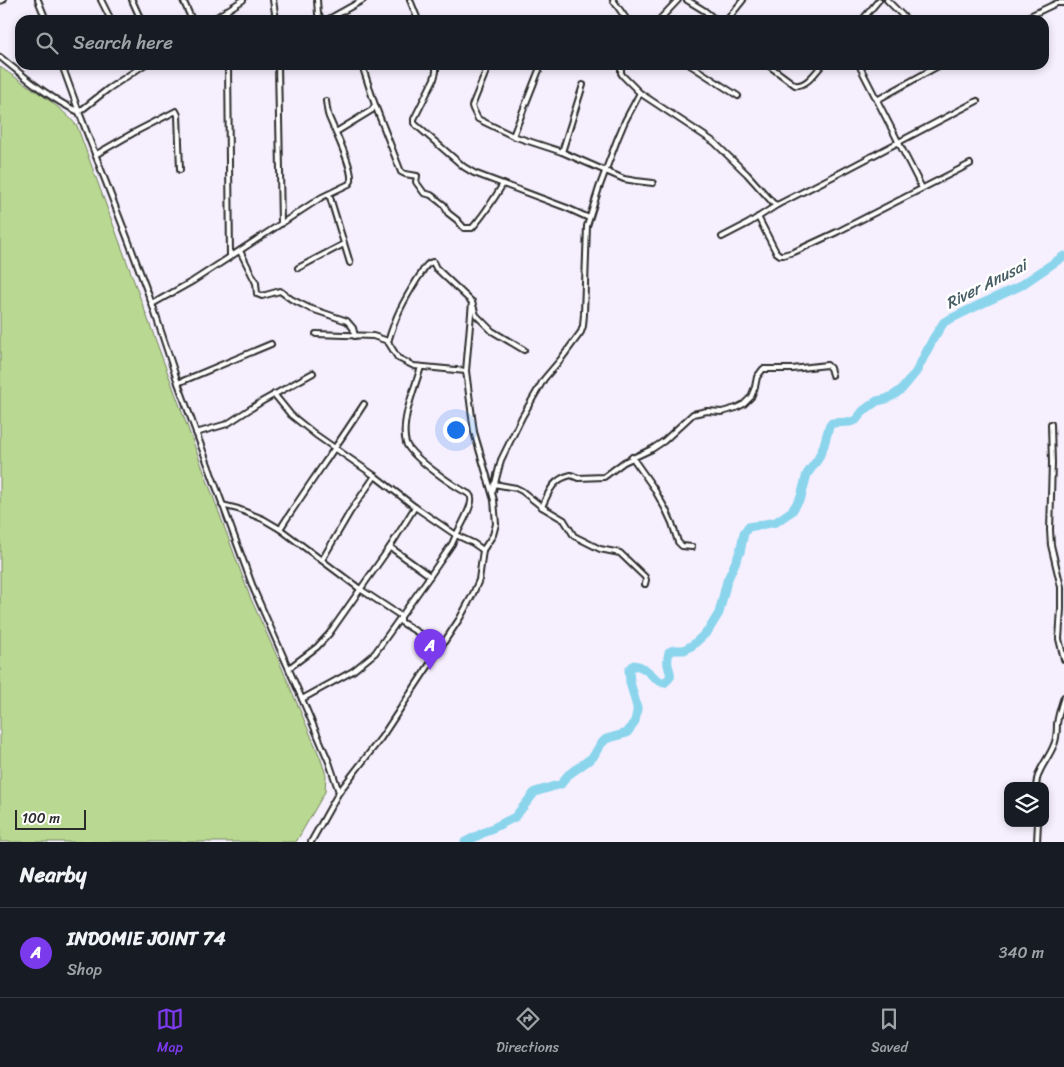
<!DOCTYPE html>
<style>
:root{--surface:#171b24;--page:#242831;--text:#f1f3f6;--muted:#9ea1a6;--line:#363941;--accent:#7c3aed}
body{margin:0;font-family:Sriracha,sans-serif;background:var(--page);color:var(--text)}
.controls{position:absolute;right:15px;bottom:15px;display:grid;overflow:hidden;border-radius:10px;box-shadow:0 2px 8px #0003}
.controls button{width:45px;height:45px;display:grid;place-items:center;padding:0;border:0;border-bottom:1px solid var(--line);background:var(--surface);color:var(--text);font:25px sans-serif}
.scale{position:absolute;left:15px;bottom:12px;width:71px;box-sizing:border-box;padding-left:5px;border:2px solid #2b2b2b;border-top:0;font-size:14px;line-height:18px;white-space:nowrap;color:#2b2b2b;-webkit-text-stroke:4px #fff;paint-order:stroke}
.you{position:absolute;left:455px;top:429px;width:18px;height:18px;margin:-12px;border:4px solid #fff;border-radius:50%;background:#1a73e8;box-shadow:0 0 0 8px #1a73e833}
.badge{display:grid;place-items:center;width:32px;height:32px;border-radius:50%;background:var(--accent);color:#fff;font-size:16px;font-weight:700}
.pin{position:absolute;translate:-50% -41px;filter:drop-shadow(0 1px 2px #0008)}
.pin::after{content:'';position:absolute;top:26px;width:18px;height:15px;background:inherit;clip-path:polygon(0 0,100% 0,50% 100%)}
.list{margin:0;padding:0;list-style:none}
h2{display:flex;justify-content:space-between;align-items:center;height:65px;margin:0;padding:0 20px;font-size:21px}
h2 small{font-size:16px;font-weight:400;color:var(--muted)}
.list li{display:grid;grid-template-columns:32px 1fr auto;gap:15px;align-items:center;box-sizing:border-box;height:90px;padding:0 20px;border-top:1px solid var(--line)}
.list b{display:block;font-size:19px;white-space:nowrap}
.list p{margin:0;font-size:16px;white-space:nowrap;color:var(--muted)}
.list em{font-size:16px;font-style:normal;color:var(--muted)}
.icon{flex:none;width:28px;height:28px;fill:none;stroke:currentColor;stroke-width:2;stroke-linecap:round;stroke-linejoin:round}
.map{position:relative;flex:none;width:1064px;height:842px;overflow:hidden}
.search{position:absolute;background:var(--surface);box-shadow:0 2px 8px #0003;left:15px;right:15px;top:15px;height:55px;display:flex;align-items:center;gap:12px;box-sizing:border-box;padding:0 18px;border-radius:15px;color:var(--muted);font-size:19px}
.sheet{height:155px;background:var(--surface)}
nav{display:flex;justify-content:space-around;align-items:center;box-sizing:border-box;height:70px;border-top:1px solid var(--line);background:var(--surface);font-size:14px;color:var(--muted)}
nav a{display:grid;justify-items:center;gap:2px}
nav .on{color:var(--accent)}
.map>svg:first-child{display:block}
.green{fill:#b9d891;stroke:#72825e}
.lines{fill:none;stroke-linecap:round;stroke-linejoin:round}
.river{stroke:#8bd5ec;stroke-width:9}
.street-casing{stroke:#2b2b2b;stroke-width:8}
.street{stroke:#fff;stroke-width:4}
.labels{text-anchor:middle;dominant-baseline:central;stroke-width:5;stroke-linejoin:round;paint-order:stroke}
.water-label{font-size:16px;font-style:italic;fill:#485e65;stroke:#fff}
</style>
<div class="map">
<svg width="1064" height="842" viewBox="0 0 1064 842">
<rect width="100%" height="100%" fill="#f6effe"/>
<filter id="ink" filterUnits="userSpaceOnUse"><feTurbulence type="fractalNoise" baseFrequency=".02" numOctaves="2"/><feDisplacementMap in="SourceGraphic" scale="10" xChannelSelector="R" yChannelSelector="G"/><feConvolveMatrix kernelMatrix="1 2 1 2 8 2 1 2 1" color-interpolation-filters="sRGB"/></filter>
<g filter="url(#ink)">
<path class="green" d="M0 67C24 84 59 103 77 126L250 597 275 652 320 757 326 775 325 792 296 842H0Z"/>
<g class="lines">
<path class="river" d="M465 842 515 817 535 792 561 784 568 775 593 757 600 745 606 739 627 733 635 721 637 712V707L630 682 629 670 634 665C649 667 651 679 664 683 674 675 670 675 668 665 667 660 668 656 669 652L674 650H684L693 645 708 631 719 613 727 581 740 552 744 533 748 527 776 522 792 511 801 497 807 474 818 459 824 445 829 427 832 423 850 422 856 420 863 411 877 401 886 399 894 395 902 389 916 372 933 339 944 322 979 305 1020 286 1064 256"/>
<defs>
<g id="street">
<polyline points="38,0 46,20"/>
<polyline points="101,0 111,20"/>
<polyline points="132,0 141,20"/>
<polyline points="183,0 192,20"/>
<polyline points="273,0 276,20"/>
<polyline points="317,0 318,14 322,20"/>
<polyline points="410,0 418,20"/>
<polyline points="613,0 627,20"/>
<polyline points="687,0 705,11 716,20"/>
<polyline points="887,0 907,20"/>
<polyline points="0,1 3,0"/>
<polyline points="227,10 227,20"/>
<polyline points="212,20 243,0"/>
<polyline points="327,20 363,0"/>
<polyline points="659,20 678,0"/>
<polyline points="727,20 743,0"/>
<polyline points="862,20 879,0"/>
<polyline points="1021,20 1057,3 1064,3"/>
<path d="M0 57C25 77 50 99 79 112L130 245 152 304 178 383 254 590 302 699 329 762 339 792"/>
<polyline points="62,65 79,112 108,89 144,65"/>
<polyline points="228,65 230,257"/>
<polyline points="278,65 281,224"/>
<polyline points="436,65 436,72 434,79 414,119 414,123 416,125 464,167 474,173 567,208 589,218"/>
<polyline points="621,65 621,73 623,76 640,93 714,142 747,174 773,203 777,205 836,175 977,101"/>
<polyline points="690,65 738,96"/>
<path d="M768 65 795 85C806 87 815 73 822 65"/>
<polyline points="859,65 922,188"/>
<polyline points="487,69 472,106 473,109 478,119 513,136 562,152 624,179 636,181 653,183"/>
<polyline points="877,100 940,65"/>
<path d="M375 105 401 172 405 174 417 176 416 182 424 193 431 195 444 205 448 213 457 220 464 228H472C484 215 494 199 503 184"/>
<polyline points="336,132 372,110 375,105 362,65"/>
<polyline points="513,136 541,65"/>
<polyline points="562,152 583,85"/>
<polyline points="95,155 135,132 176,111 178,115 180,170"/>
<polyline points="329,194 350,263"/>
<polyline points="758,217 776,252 780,255 783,255 794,252 837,232 970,164"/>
<polyline points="722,237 749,223 777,205"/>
<polyline points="240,251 256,283 257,294 262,296 280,291 291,299 309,308 347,321 353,328 355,336"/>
<polyline points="298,268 344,244"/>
<path d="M152 304 193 281 322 197 349 184 351 181C353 167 335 132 329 117 327 112 327 107 326 101"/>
<polyline points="316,334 373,336 385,340 388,342 398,358 414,366 466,371"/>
<path d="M388 342C396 315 403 302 418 278 423 272 425 263 433 262L436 268 472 302 476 315 492 331 524 350"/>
<polyline points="178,383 271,344"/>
<path d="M274 394 291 415 316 435 375 476 415 507 456 535C460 528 473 504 471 498 471 496 470 495 469 494 455 487 411 457 406 443 400 422 415 387 421 367"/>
<polyline points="1051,424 1052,463 1050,530 1051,545 1061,587 1061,609 1059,639 1064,659"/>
<polyline points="196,433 227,424 261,402 313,373"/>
<polyline points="632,457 653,487 666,510 672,523 678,542 682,546 692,547"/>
<polyline points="494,484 516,488 522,491 542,507 564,520 574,536 600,549 620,553 645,577 646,580 645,584"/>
<polyline points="493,491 501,460 522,417 544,379 561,359 581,332 583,326 584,314 587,226 599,188 617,140 625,121 640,93"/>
<polyline points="222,505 238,509 263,519 280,529 360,589 401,616 401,622 441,647"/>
<path d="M542 507C549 491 553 479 571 475L578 478 604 477 624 462 652 449 664 441 693 414 707 411 722 412 736 408 744 404 751 397 755 387 757 377 763 369H792L827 365 830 368 832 375"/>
<path d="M280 529C307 487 337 446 364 404"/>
<polyline points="390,547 430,576"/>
<polyline points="322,560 350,512 375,476"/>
<polyline points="289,668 317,647 329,634 390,547 415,507"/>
<polyline points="302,699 353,671 375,653 430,576 452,544 456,535 473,543 483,550"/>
<path d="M1036 786C1037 770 1047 761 1053 747 1057 740 1057 731 1057 724 1058 715 1061 706 1064 697"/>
<polyline points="311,842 339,792 381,738 460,618 472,596 479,580 483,550 493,535 496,524 494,500 474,432 466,371 472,302"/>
<polyline points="1037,842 1038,823"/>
</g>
</defs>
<use href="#street" class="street-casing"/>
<use href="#street" class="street"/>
</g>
</g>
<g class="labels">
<g class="water-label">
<text transform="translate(986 284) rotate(-27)">River Anusai</text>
</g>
</g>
</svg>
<div class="controls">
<button><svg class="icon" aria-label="layers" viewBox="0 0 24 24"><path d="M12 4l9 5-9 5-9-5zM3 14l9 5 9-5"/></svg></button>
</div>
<div class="scale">100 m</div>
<div class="you"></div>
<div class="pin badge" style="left:430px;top:670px">A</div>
<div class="search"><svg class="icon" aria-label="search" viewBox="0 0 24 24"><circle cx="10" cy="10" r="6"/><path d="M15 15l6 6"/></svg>Search here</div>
</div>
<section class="sheet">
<h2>Nearby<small></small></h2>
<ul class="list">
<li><span class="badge">A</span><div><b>INDOMIE JOINT 74</b><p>Shop</p></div><em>340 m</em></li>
</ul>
</section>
<nav>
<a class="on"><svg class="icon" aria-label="map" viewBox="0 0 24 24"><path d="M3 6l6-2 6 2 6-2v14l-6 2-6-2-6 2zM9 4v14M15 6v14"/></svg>Map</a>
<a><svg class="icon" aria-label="directions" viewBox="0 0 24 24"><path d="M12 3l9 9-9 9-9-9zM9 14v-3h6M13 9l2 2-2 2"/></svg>Directions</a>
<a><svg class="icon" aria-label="saved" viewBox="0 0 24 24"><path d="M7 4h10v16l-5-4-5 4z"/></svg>Saved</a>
</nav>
